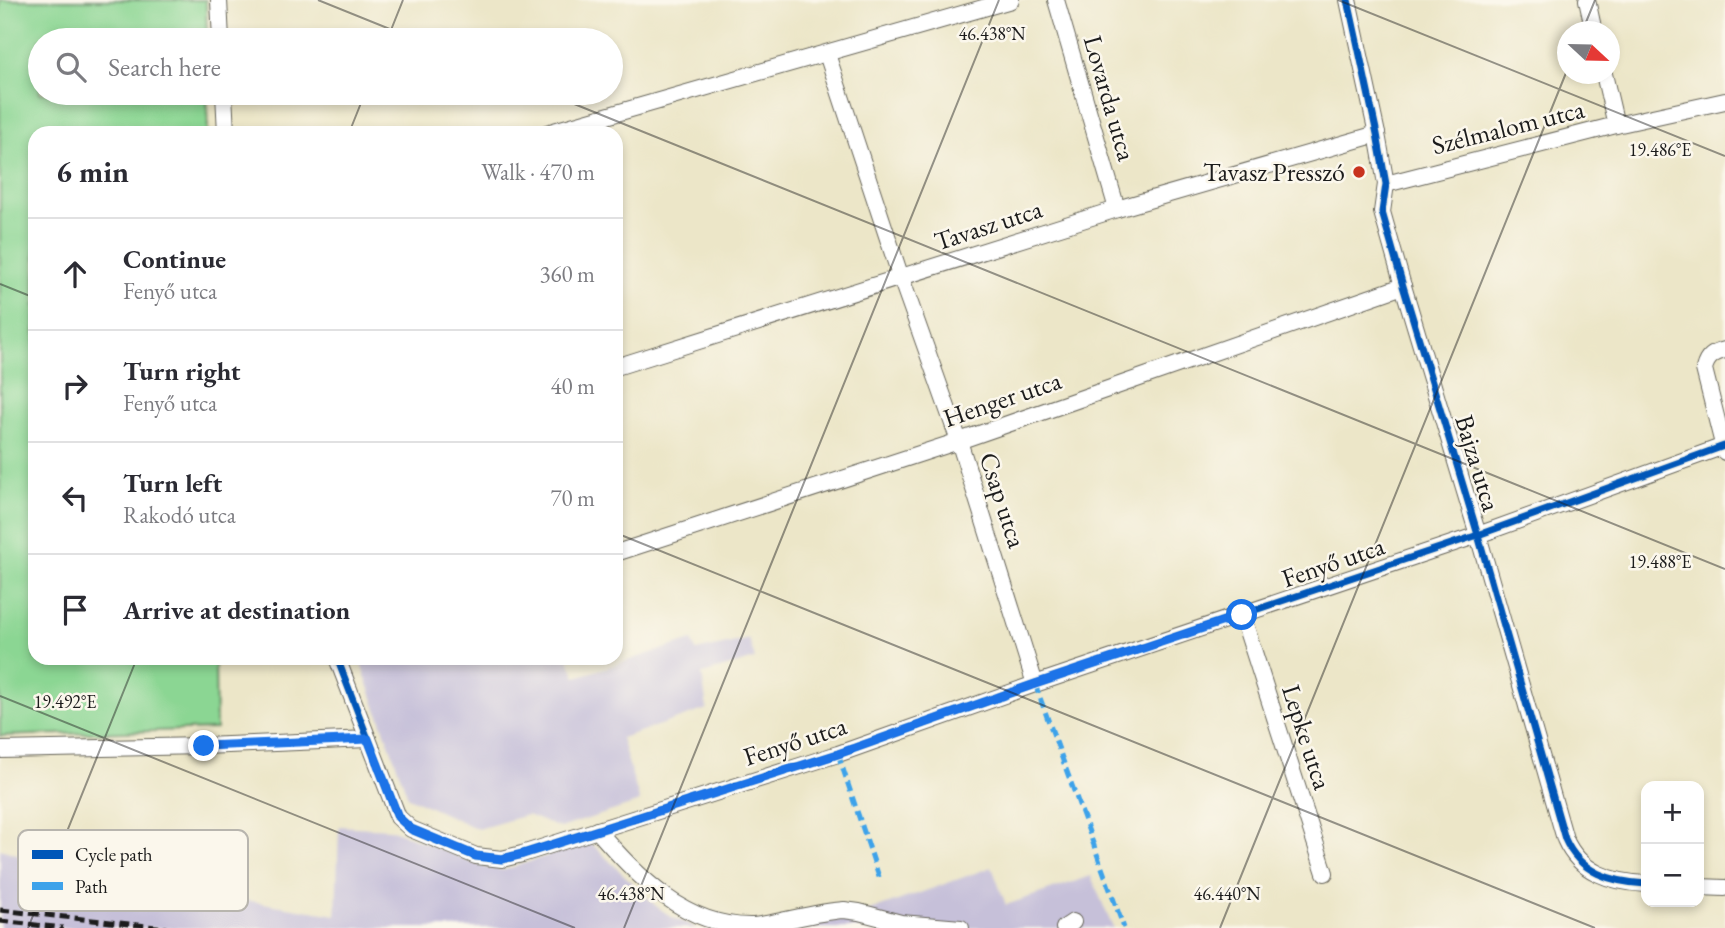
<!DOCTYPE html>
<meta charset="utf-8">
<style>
:root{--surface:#fff;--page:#f7f7f7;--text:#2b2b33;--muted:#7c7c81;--line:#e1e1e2}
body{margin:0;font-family:"EB Garamond",serif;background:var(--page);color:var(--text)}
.controls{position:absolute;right:21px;bottom:21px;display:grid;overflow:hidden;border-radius:14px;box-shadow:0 4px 10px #0003}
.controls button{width:63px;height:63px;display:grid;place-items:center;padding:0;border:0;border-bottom:2px solid var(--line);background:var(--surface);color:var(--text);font:35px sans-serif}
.compass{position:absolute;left:1557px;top:21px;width:63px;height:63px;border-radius:50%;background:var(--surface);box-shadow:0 4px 10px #0003;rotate:112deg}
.stop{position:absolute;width:21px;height:21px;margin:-16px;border:5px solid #1a73e8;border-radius:50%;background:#fff}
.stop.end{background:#1a73e8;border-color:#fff;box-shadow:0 2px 7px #0008}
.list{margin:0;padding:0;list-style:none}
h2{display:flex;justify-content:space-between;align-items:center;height:91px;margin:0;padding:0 28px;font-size:30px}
h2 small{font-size:23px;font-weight:400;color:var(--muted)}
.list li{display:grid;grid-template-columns:46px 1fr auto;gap:21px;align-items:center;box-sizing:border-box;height:112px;padding:0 28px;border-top:2px solid var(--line)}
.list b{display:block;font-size:26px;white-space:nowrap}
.list p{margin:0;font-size:23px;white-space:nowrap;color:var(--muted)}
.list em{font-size:23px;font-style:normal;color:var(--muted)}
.icon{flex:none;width:38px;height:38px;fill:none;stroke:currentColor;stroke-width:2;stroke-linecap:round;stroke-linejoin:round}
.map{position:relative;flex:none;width:1725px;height:928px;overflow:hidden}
.search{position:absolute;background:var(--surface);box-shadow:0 4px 10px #0003;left:28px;top:28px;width:595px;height:77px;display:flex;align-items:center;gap:18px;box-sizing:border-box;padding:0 24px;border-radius:38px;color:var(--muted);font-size:26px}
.panel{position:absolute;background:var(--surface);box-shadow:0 4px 10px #0003;left:28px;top:126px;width:595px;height:539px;border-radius:21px}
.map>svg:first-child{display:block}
.industrial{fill:#c6c0d9}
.green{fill:#8bd693;stroke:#547958;stroke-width:2}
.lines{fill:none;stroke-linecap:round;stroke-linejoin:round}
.street-casing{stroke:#656358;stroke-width:18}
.street{stroke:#fff;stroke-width:16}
.rail{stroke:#1c1c1c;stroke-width:5;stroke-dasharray:10 5;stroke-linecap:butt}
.quiet{stroke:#3da2ea;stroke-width:5;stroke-dasharray:10 5;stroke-linecap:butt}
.cycleway-casing{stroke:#fbf7ec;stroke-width:11}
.cycleway{stroke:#0057b8;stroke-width:7}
.route{stroke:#1a73e8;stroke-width:9}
.ticks{fill:none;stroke:#1c1c1c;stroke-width:2;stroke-opacity:0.45}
.poi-dot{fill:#c8321e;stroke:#fbf7ec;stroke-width:2.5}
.labels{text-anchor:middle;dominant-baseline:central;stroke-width:5;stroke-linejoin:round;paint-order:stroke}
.street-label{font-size:26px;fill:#1c1c1c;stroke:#fbf7ec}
.poi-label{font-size:26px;fill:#1c1c1c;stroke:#fbf7ec;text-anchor:end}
.key{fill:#fbf7ec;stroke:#b8b5ae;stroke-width:2}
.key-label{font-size:19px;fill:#1c1c1c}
.ticks-label{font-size:18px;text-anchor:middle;fill:#1c1c1c;stroke:#fbf7ec;stroke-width:5;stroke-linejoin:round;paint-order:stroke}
</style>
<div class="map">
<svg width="1725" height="928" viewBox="0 0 1725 928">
<rect width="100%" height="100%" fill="#fbf7ec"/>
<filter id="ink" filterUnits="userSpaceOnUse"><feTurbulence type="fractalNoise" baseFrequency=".0143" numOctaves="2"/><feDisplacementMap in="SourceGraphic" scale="14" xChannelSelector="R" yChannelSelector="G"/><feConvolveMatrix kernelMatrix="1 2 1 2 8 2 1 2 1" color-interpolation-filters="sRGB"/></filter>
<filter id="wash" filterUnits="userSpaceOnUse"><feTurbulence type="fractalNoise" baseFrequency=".00686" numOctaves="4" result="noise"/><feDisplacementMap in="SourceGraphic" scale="28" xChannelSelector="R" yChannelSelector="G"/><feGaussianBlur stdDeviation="1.57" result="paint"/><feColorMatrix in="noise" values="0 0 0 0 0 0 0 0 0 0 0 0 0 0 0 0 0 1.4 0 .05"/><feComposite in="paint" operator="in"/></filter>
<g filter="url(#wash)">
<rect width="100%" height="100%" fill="#ece6c8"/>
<g class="industrial">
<polygon points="749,639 755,659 702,674 707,709 621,738 640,802 560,828 527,815 478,829 408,797 361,664 375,658 568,658 576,677 692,640 696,651"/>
<polygon points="339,826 390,829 487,868 504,870 590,842 656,906 673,918 697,928 0,928 0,849 80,873 336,915"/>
<polygon points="992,867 1006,905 1091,876 1113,928 792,928 853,917"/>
</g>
<polygon class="green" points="0,0 206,0 207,40 40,40 40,93 207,93 208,133 35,133 35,658 215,658 216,729 0,736"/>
</g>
<g filter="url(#ink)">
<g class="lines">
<defs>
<g id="street">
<polyline points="219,0 221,40"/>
<polyline points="1056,0 1117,209"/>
<path d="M1348 0 1377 134 1386 184 1382 212 1403 286 1478 535 1565 839C1580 873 1611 882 1646 884"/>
<polyline points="1587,0 1594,32"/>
<polyline points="827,54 901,278 959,441 1035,684"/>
<polyline points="1604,74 1616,125"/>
<polyline points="224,93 226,133"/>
<polyline points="547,133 1011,0"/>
<polyline points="1386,184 1616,125 1725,101"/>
<path d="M1725 350C1713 353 1707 357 1704 369L1725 452"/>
<polyline points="616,367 1117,209 1377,134"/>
<polyline points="616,553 959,441 1403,286"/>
<polyline points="1242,615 1325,873"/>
<polyline points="337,658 398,817 411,829 476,856 502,859 522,854 838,754 1035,684 1478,535 1724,446"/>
<polyline points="0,750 204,746 368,739"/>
<path d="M597 830C637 876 685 928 754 926 784 922 814 912 844 910L859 912 901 923 961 928"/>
<polyline points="1699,887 1725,888"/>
<polyline points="1064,928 1073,922"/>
</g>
</defs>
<use href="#street" class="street-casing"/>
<use href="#street" class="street"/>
<g class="rail">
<polyline points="0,910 166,928"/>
<polyline points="0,921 63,928"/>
</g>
<g class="quiet">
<polyline points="1035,684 1124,928"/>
<polyline points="838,754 880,880"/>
</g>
<defs>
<g id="cycleway">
<path d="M1348 0 1377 134 1386 184 1382 212 1403 286 1478 535 1565 839C1580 873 1611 882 1646 884"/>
<polyline points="337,658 398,817 411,829 476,856 502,859 522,854 838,754 1035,684 1478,535 1724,446"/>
</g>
</defs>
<use href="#cycleway" class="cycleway-casing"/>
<use href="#cycleway" class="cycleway"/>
</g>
</g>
<g class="lines" filter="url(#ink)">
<polyline class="route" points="204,746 368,739 398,817 411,829 476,856 502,859 523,854 838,754 1035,684 1242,615"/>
</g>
<path class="ticks" d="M318 0 417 40M1338 0 1725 156M1582 32 1595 0M387 40 403 0M547 93 1725 569M349 133 365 93M0 284 35 298M616 533 1595 928M0 696 575 928M28 928 137 658M624 928 999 0M1220 928 1568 68"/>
<circle class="poi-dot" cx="1359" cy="172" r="7"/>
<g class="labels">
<g class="street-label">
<text transform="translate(1110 98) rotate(74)">Lovarda utca</text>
<text transform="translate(1508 127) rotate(-14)">Szélmalom utca</text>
<text transform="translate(988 225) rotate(-18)">Tavasz utca</text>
<text transform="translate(1002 399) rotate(-19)">Henger utca</text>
<text transform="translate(1478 463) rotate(73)">Bajza utca</text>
<text transform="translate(1003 500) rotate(72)">Csap utca</text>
<text transform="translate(1333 562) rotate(-19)">Fenyő utca</text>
<text transform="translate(1307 737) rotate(72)">Lepke utca</text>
<text transform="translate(795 741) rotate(-18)">Fenyő utca</text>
</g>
<g class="poi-label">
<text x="1345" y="172">Tavasz Presszó</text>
</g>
</g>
<rect x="18" y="830" width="230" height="81" rx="10" class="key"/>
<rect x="32" y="850" width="31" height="9" fill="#0057b8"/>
<rect x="32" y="882" width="31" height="8" fill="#3da2ea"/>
<g class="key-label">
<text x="75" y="861">Cycle path</text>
<text x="75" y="893">Path</text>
</g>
<g class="ticks-label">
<text x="992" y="40">46.438°N</text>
<text x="1660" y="156">19.486°E</text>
<text x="1660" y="568">19.488°E</text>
<text x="65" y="708">19.492°E</text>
<text x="631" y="900">46.438°N</text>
<text x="1227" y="900">46.440°N</text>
</g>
</svg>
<div class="controls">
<button>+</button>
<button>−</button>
</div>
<svg class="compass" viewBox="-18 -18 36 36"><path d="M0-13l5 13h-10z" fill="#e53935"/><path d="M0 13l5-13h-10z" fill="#7c7c81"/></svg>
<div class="stop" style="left:1242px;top:615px"></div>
<div class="stop end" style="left:204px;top:746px"></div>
<div class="search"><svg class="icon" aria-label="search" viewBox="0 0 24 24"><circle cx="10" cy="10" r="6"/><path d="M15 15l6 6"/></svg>Search here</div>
<section class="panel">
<h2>6 min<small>Walk · 470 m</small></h2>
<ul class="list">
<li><svg class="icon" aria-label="ahead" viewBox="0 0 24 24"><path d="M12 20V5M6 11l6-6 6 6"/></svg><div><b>Continue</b><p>Fenyő utca</p></div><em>360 m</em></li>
<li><svg class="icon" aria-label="right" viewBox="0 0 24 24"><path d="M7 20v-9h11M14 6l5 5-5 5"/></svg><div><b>Turn right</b><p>Fenyő utca</p></div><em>40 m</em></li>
<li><svg class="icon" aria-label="left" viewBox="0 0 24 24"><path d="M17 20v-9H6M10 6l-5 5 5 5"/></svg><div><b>Turn left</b><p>Rakodó utca</p></div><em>70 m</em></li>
<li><svg class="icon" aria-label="arrive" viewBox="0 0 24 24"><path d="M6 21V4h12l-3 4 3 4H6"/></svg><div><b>Arrive at destination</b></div></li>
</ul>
</section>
</div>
